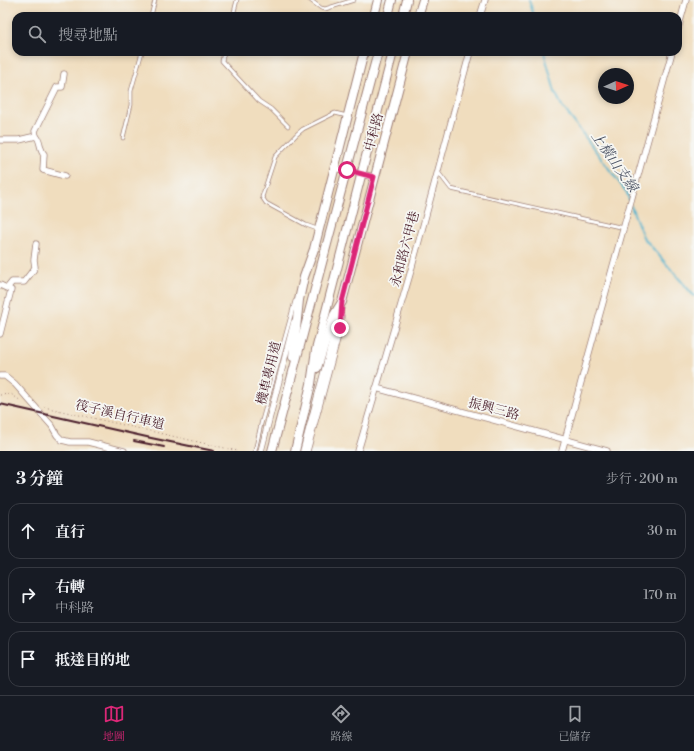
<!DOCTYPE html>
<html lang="zh-TW">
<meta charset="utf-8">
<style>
:root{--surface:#171b24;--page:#20242c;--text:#f1f3f6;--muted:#9ea1a6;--line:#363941;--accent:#db2777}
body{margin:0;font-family:"Libre Bodoni","Noto Serif TC",serif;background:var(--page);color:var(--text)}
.compass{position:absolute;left:598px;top:68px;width:36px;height:36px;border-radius:50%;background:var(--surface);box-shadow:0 2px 6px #0003;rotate:87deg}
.stop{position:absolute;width:12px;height:12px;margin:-9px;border:3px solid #db2777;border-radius:50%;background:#fff}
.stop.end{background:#db2777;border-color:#fff;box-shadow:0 1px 4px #0008}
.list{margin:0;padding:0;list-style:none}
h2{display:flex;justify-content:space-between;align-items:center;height:52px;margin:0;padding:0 16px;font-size:17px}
h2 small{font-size:13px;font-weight:400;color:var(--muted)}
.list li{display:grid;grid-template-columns:26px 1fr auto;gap:12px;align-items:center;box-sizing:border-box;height:56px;margin:0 8px 8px;padding:0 8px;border:1px solid var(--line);border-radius:12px}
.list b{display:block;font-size:15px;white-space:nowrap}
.list p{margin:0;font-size:13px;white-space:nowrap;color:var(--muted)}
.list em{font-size:13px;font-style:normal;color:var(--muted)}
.icon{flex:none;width:22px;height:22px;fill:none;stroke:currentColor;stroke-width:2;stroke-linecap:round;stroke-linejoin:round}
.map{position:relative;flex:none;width:694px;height:451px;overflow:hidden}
.search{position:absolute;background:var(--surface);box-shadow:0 2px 6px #0003;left:12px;right:12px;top:12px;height:44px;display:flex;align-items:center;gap:10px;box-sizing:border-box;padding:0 14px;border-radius:12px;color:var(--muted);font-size:15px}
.sheet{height:244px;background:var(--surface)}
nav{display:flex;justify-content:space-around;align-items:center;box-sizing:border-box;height:56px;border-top:1px solid var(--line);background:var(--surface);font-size:11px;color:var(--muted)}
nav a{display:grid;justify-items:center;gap:2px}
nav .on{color:var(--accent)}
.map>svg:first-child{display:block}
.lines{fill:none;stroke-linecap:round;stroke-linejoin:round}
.stream{stroke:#4fb3ce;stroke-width:2}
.lane-casing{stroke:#9d7e74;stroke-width:4.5}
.street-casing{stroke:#9d7e74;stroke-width:7}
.secondary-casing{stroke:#9d7e74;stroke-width:10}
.path{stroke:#9d7e74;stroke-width:1;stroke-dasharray:1 3;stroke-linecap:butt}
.lane{stroke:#fff;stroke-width:3}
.street{stroke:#fff;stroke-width:5.5}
.secondary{stroke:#fff;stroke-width:8}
.rail{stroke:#4a1f2b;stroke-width:2}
.route{stroke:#db2777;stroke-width:5}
.labels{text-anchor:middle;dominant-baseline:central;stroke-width:3.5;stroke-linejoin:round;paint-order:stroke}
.street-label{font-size:13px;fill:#4a1f2b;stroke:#f6f6f2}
.water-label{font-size:14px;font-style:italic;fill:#4c5364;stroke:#f6f6f2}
</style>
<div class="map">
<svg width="694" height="451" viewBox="0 0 694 451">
<rect width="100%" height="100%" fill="#f6f6f2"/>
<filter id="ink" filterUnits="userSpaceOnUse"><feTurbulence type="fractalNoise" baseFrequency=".025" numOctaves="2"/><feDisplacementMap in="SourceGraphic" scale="8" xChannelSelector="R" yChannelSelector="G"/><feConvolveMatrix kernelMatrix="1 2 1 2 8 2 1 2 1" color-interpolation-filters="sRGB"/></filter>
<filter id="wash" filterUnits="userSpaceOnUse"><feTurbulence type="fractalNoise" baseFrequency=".012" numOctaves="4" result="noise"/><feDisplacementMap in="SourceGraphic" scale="16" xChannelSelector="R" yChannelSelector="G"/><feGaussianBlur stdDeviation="0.9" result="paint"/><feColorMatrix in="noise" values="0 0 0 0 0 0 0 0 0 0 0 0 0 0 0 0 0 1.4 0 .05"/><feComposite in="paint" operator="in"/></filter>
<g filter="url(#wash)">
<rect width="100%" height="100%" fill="#f0ddbe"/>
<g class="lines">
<g class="stream">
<polyline points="529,0 534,16"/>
<polyline points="544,52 555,92 562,106 627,193 629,200"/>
<polyline points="631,206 643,237 694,296"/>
</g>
</g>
</g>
<g filter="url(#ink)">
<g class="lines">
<defs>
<g id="lane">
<polyline points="310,0 321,8 325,9 354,0"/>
<polyline points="151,16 155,0"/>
<polyline points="233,16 237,0"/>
<polyline points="224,52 222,61 259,101 271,109 288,126"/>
<polyline points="123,138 131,105 131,91 142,52"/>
<polyline points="438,172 451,189 624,228"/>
<polyline points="317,229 306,225 266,203 262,197 275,157 297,134 303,129 335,113 347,116"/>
<polyline points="255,451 261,424 295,301"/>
</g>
<g id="street">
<polyline points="480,16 485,0"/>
<polyline points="678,29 686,0"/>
<polyline points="36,136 35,131 57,87 62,87 64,74"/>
<path d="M0 140H19L36 136C41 140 39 149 44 154L43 170 65 176"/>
<polyline points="335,168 374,177"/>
<polyline points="0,285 11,290 0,334"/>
<polyline points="8,287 12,282 24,282 34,269 35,267 34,260 36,244"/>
<polyline points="0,376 5,376 15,384 52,426 57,435 62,440 70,442 88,442 124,451"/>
<polyline points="376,388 607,451"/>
<polyline points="261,451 294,322"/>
<polyline points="303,451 341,308"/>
<polyline points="307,451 340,328 341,316"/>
<polyline points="358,451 410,274 470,52"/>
<polyline points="562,451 672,52"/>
</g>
<g id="secondary">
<polyline points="374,16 378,0"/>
<polyline points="388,16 392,0"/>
<polyline points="403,16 407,0"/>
<polyline points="418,16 423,0"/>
<polyline points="293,357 299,300 304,277 314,249 364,52"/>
<polyline points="317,368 334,315 342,302 408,52"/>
<polyline points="272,451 378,52"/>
<polyline points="295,451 311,384 316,350 393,52"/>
</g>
</defs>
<use href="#lane" class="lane-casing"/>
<use href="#street" class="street-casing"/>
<use href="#secondary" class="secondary-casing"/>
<g class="path">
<polyline points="0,395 11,394 21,401"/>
<polyline points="44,407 238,451"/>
</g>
<use href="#lane" class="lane"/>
<use href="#street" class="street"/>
<use href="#secondary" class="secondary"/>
<g class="rail">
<polyline points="0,404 151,438 214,451"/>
<polyline points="134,441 164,447"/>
</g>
</g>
</g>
<g class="lines" filter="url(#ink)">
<polyline class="route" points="340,328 342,302 374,177 347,170"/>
</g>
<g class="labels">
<g class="street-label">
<text transform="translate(374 132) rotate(-75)">中科路</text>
<text transform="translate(405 249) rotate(-75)">永和路六甲巷</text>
<text transform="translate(269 373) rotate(-76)">機車專用道</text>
<text transform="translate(494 409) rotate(15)">振興三路</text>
<text transform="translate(120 415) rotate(13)">筏子溪自行車道</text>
</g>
<g class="water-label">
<text transform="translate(614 162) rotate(55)">上橫山支線</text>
</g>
</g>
</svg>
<svg class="compass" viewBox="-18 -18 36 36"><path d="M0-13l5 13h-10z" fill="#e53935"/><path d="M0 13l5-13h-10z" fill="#9ea1a6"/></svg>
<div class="stop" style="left:347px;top:170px"></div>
<div class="stop end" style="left:340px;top:328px"></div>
<div class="search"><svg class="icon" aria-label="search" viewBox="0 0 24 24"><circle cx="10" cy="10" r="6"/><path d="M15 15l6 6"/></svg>搜尋地點</div>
</div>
<section class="sheet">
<h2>3 分鐘<small>步行 · 200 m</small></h2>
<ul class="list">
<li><svg class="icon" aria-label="ahead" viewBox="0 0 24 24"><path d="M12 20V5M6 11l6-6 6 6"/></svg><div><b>直行</b></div><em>30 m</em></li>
<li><svg class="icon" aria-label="right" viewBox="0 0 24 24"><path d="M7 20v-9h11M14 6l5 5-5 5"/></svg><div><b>右轉</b><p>中科路</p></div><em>170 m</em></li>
<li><svg class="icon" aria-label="arrive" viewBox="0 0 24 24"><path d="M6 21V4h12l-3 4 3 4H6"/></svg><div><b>抵達目的地</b></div></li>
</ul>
</section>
<nav>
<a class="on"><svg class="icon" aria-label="map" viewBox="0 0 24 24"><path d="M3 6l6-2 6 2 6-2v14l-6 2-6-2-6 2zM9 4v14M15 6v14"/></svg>地圖</a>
<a><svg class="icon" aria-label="directions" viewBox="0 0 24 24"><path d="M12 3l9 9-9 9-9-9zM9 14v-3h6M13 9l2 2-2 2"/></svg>路線</a>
<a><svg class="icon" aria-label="saved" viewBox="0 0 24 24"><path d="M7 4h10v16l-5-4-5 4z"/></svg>已儲存</a>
</nav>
